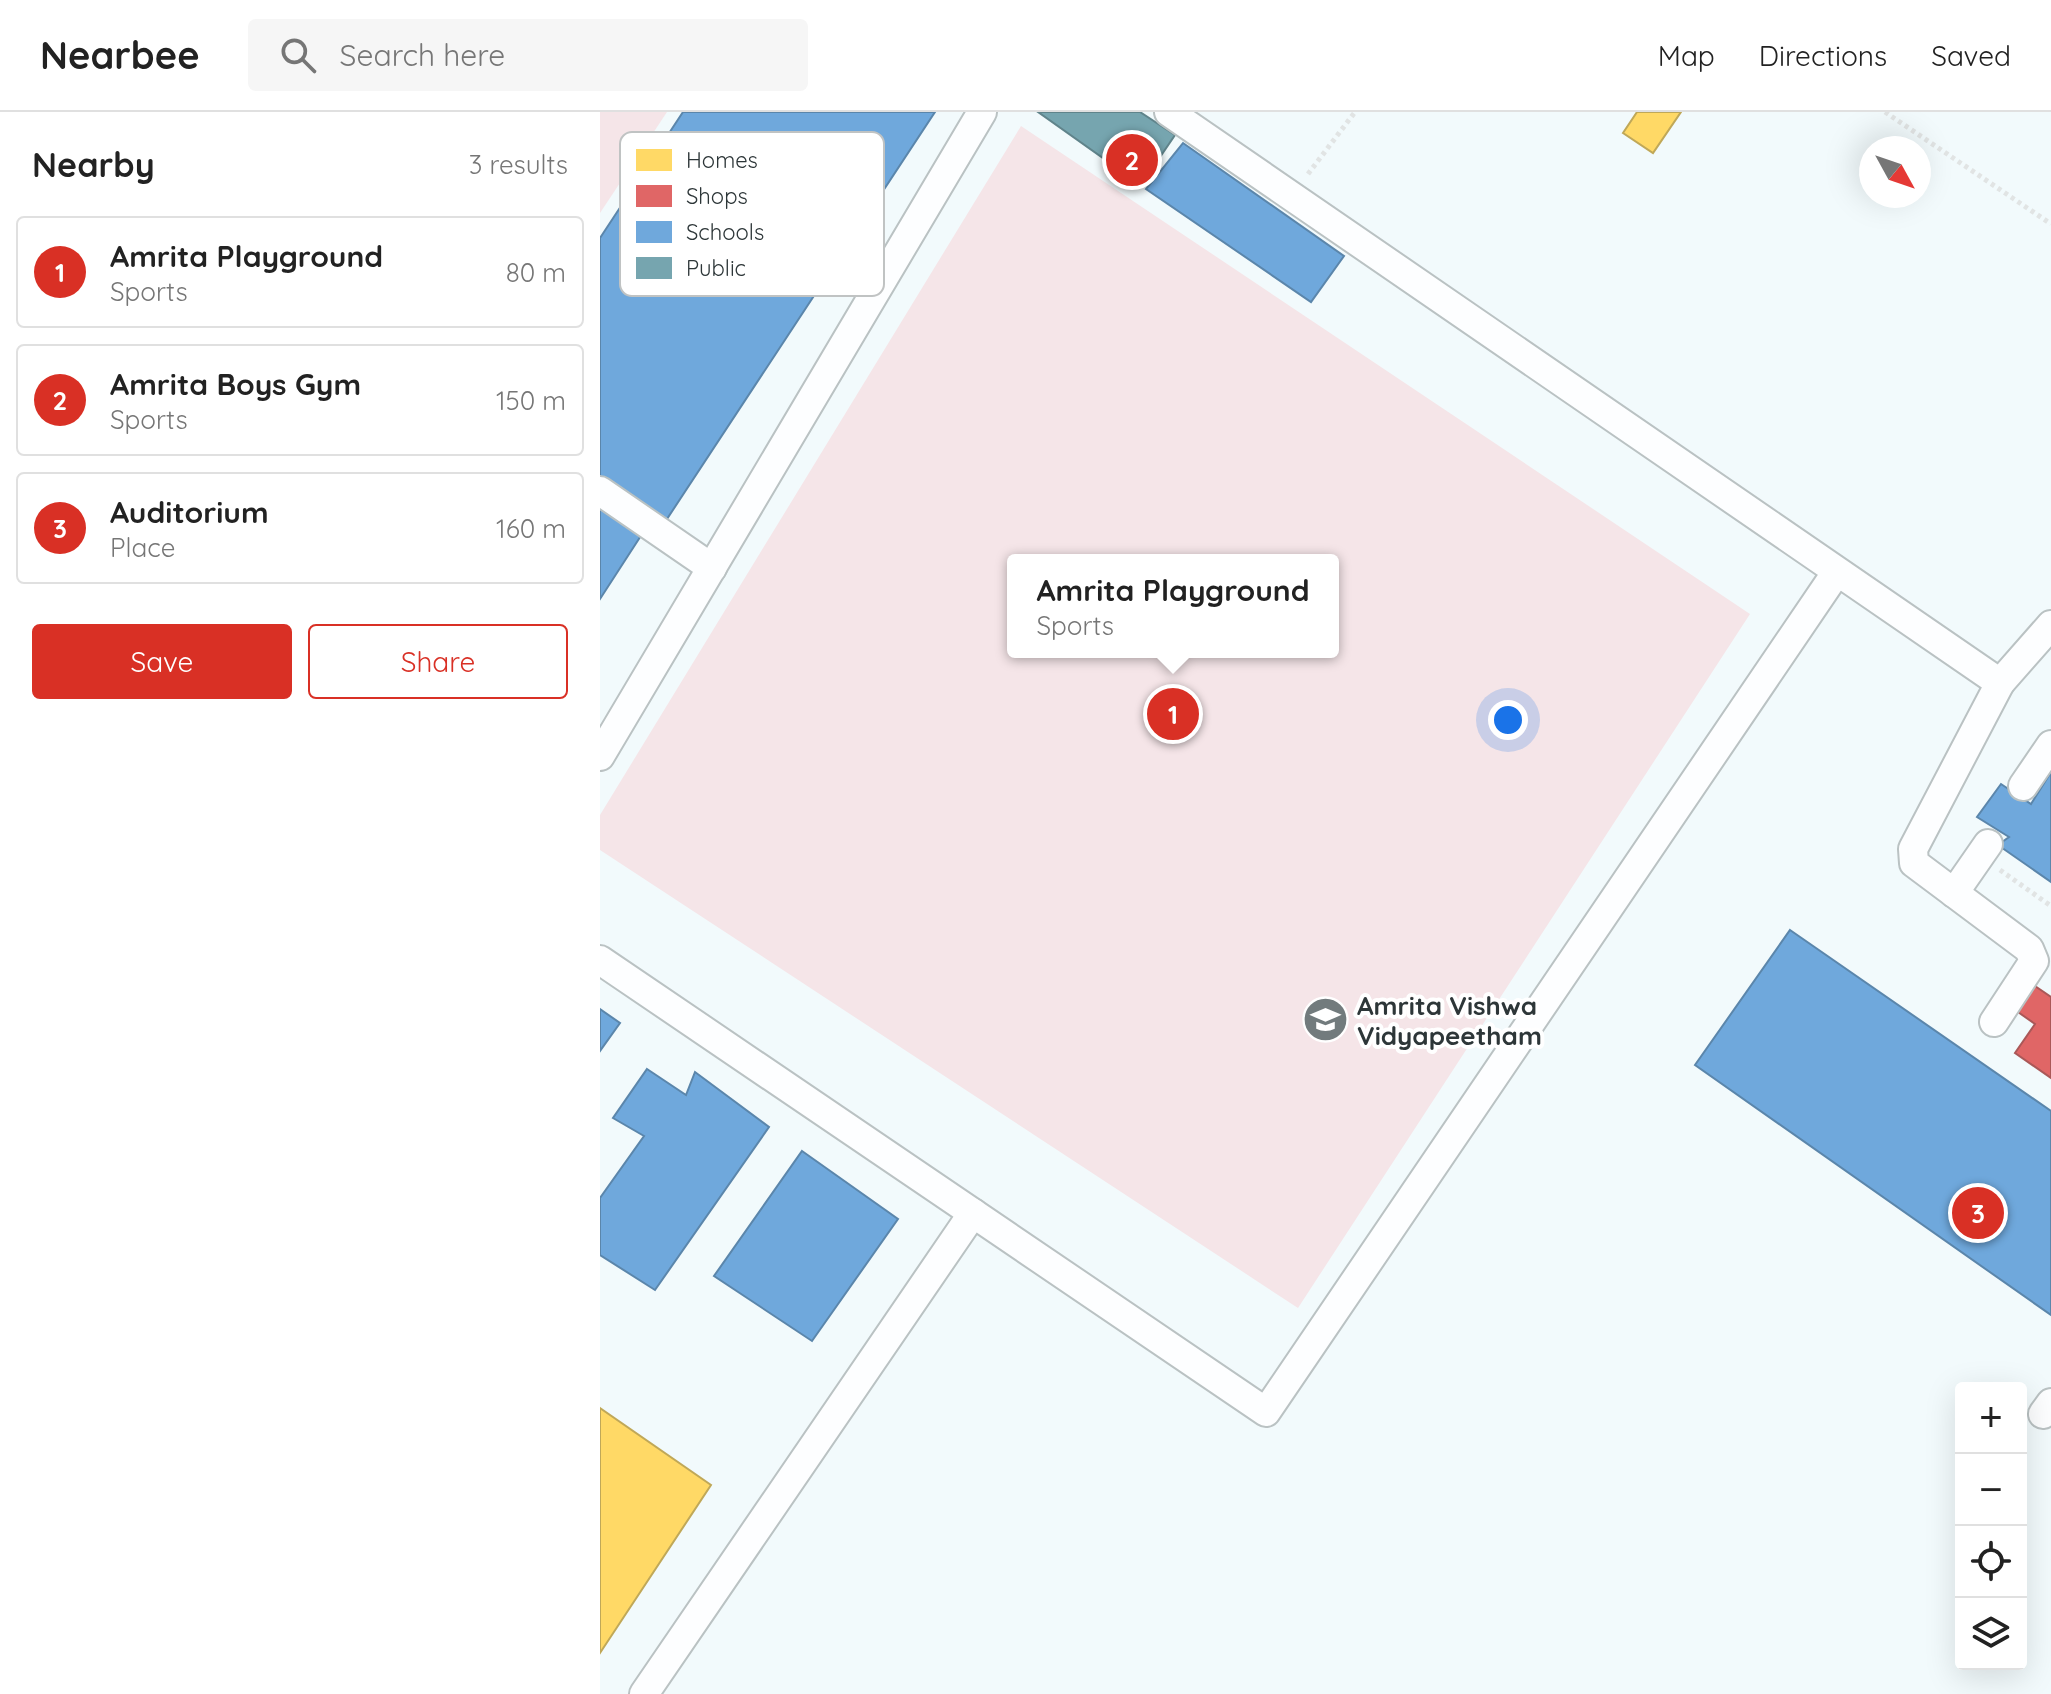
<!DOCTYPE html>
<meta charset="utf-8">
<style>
:root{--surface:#fff;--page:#f6f6f6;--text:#222;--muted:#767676;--line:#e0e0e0;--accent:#d93025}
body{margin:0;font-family:Quicksand,sans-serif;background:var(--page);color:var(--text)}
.controls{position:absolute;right:24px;bottom:24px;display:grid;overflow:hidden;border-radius:8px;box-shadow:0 8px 32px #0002}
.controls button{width:72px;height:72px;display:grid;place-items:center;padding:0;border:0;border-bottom:2px solid var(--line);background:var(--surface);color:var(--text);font:40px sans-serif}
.compass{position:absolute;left:1259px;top:24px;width:72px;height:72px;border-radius:50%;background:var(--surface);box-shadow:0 8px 32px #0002;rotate:130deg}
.you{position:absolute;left:908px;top:608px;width:28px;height:28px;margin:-20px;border:6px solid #fff;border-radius:50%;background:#1a73e8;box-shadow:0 0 0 12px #1a73e833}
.badge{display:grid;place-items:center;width:52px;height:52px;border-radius:50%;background:var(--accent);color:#fff;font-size:26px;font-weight:700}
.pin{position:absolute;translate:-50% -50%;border:4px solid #fff;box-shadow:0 2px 8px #0006}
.popup{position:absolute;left:407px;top:442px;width:332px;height:104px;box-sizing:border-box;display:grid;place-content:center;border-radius:8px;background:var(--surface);filter:drop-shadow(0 2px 6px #0005);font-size:26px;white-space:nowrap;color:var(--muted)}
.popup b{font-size:30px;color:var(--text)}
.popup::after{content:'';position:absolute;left:50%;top:100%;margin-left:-16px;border:16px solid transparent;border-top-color:var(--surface)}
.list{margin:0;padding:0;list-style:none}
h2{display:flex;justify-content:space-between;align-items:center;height:104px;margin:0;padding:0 32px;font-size:34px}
h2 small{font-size:26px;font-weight:400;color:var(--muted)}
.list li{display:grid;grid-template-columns:52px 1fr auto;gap:24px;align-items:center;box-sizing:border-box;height:112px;margin:0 16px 16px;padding:0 16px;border:2px solid var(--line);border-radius:8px}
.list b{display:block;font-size:30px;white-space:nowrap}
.list p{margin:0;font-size:26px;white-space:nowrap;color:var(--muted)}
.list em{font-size:26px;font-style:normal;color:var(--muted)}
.actions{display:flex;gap:16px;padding:24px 32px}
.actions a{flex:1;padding:18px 0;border:2px solid var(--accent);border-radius:8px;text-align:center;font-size:28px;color:var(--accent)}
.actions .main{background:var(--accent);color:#fff}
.icon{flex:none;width:44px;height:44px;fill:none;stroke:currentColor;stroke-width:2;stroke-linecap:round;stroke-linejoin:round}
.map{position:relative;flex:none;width:1451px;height:1582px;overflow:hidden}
header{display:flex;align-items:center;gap:48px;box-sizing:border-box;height:112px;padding:0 40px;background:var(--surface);border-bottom:2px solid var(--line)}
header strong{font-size:38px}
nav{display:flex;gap:44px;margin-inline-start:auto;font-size:28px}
.search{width:560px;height:72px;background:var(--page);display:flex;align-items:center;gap:20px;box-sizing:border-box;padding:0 28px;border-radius:8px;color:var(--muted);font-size:30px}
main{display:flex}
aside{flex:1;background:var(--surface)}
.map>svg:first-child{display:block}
.green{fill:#f5e5e8;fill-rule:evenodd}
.homes{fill:#ffd966;stroke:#c0a858;stroke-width:2}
.shops{fill:#e06666;stroke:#aa5858;stroke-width:2}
.schools{fill:#6fa8dc;stroke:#5b86ab;stroke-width:2}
.public{fill:#76a5af;stroke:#60848b;stroke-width:2}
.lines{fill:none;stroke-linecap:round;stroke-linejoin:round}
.street-casing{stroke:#bac2c3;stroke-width:32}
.path{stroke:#e1e4e4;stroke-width:5;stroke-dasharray:4 4;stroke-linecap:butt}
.street{stroke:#fdfeff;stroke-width:28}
.labels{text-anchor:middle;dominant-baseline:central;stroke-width:8;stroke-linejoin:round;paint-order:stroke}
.poi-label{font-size:26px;font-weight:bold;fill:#2d3638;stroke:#fff;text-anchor:start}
.key{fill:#fff;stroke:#c0c3c3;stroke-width:2}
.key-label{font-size:22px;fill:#2d3638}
</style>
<header>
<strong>Nearbee</strong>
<div class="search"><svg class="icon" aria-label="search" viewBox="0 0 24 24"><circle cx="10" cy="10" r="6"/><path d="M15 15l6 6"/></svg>Search here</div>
<nav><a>Map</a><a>Directions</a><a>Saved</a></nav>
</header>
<main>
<aside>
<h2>Nearby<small>3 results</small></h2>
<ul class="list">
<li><span class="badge">1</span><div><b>Amrita Playground</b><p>Sports</p></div><em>80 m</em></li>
<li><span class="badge">2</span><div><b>Amrita Boys Gym</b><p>Sports</p></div><em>150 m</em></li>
<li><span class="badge">3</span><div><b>Auditorium</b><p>Place</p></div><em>160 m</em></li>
</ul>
<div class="actions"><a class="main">Save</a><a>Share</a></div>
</aside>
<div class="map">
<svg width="1451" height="1582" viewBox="0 0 1451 1582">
<rect width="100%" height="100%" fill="#f2fafc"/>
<g class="green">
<polygon points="0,0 67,0 0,101"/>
<path d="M421 14 1150 502 698 1196 0 738V703ZM413 448H733V540H413Z"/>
</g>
<g class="homes">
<polygon points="1037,0 1081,0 1053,41 1023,21"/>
<polygon points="0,1296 111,1373 0,1541"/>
</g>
<polygon class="shops" points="1435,874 1451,885 1451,966 1415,941 1435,912 1418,900"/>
<g class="schools">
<polygon points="83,0 335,0 65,410 0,365 0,126"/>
<polygon points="583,31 744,144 711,190 546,77"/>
<polygon points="0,388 44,419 0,487"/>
<polygon points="1451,660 1451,770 1398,733 1409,725 1377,705 1401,672 1431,692"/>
<polygon points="1190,818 1451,999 1451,1203 1095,953"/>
<polygon points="0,897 20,911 0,939"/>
<polygon points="47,957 86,983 95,960 169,1015 55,1178 0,1143 0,1086 44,1024 13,1006"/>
<polygon points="202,1039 298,1107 212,1229 114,1164"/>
</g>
<polygon class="public" points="438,0 540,0 575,23 541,73"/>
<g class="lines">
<defs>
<g id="street">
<polyline points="569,0 1400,571 1451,513"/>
<polyline points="0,379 112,456"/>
<polyline points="0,644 382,0"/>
<polyline points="1423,674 1451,633"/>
<polyline points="1354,781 1388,732"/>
<polyline points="0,848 666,1300 1236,461"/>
<polyline points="1394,910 1434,849 1429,837 1314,751 1313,737 1400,571"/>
<polyline points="1443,1302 1451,1291"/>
<polyline points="44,1582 373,1101"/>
</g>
</defs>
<use href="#street" class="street-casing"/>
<g class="path">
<polyline points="1285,0 1451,112"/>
<polyline points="708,62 755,0"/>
<polyline points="1400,758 1451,794"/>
</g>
<use href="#street" class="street"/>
</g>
<defs>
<symbol id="university-disc" viewBox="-11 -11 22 22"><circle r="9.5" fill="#727b7d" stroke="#fff"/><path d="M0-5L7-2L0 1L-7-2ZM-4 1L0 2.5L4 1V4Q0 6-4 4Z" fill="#fff"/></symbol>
</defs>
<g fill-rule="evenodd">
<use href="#university-disc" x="700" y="882" width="51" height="51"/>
</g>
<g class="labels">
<g class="poi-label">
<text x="757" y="893">Amrita Vishwa<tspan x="757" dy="30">Vidyapeetham</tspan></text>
</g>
</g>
<rect x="20" y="20" width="264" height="164" rx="12" class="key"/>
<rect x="36" y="37" width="36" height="22" fill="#ffd966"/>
<rect x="36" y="73" width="36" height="22" fill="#e06666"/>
<rect x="36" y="109" width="36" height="22" fill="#6fa8dc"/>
<rect x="36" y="145" width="36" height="22" fill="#76a5af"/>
<g class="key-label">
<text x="86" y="56">Homes</text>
<text x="86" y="92">Shops</text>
<text x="86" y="128">Schools</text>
<text x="86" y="164">Public</text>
</g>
</svg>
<div class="controls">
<button>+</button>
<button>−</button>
<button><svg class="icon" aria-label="locate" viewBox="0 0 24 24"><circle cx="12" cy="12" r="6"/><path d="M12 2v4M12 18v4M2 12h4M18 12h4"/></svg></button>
<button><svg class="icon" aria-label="layers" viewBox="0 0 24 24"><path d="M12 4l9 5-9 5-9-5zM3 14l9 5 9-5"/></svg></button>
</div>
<svg class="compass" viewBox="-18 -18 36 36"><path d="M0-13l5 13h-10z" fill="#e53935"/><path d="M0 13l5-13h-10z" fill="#767676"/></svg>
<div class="you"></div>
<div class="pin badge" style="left:573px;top:602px">1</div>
<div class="popup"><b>Amrita Playground</b>Sports</div>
<div class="pin badge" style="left:532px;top:48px">2</div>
<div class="pin badge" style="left:1378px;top:1101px">3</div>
</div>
</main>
